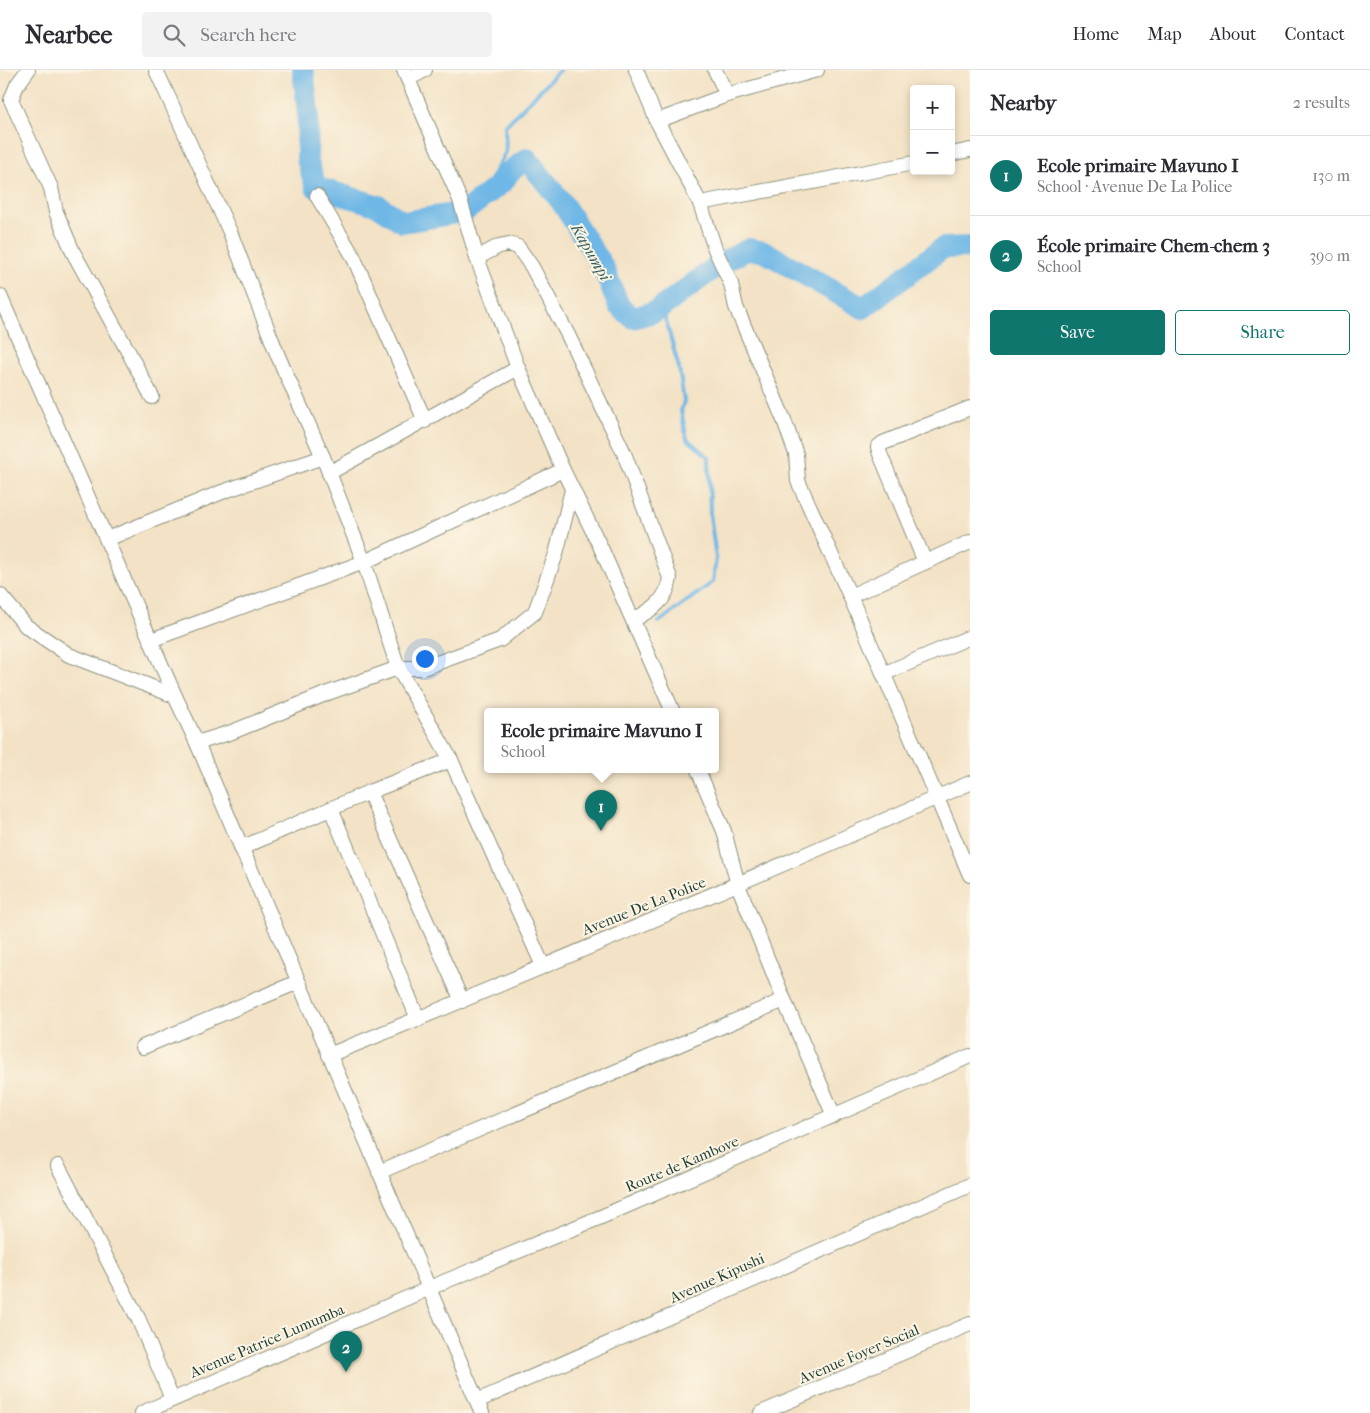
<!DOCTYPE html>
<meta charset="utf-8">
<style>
:root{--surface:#fff;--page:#f2f2f3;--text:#2b2b33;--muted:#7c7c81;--line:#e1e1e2;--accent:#0f766e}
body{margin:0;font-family:"IM FELL French Canon",serif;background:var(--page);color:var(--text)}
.controls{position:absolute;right:15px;top:15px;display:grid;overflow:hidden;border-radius:5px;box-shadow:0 2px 8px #0003}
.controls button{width:45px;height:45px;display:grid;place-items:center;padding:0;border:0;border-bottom:1px solid var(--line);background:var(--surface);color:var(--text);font:25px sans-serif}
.you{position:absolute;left:424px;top:588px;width:18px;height:18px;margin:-12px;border:4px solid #fff;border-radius:50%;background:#1a73e8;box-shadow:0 0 0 8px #1a73e833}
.badge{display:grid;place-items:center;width:32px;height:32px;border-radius:50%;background:var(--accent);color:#fff;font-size:16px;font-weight:700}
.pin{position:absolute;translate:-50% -41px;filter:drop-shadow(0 1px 2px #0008)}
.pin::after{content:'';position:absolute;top:26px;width:18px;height:15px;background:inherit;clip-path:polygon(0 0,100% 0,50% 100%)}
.popup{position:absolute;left:484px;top:638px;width:235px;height:65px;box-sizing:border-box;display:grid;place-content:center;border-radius:5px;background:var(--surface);filter:drop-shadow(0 1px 4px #0005);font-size:16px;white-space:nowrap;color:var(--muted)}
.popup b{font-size:19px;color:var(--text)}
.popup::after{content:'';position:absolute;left:50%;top:100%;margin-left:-10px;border:10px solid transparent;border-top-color:var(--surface)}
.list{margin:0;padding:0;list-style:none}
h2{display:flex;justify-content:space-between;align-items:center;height:65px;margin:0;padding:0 20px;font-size:21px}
h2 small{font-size:16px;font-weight:400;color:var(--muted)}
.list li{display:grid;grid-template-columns:32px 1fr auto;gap:15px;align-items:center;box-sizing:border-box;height:80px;padding:0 20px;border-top:1px solid var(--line)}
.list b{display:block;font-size:19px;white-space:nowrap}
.list p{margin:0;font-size:16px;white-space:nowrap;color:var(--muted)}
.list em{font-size:16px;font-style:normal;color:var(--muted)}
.actions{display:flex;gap:10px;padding:15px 20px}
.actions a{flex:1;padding:11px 0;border:1px solid var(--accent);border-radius:5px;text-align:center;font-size:18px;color:var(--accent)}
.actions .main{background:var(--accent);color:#fff}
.icon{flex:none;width:28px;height:28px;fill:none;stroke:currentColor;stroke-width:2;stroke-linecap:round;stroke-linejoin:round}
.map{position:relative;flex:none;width:970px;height:1343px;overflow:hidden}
header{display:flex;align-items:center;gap:30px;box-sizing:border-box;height:70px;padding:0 25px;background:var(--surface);border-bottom:1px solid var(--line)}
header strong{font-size:24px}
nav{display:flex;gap:28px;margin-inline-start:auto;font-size:18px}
.search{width:350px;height:45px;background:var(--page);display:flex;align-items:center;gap:12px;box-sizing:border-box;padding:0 18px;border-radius:5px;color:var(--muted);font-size:19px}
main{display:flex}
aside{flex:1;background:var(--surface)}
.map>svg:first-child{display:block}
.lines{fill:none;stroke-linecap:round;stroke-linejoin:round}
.stream{stroke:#6eb7e6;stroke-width:4}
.river{stroke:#6eb7e6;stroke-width:22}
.minor-casing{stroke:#89907c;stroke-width:16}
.minor{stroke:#fff;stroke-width:14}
.labels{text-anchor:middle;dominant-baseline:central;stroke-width:4;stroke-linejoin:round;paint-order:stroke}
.street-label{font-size:15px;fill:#1f3d34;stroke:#fcf5e5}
.water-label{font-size:16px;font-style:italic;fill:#335c60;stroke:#fcf5e5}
</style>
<header>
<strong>Nearbee</strong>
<div class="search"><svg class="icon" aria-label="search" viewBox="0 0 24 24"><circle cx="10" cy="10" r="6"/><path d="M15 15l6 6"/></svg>Search here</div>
<nav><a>Home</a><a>Map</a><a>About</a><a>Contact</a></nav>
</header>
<main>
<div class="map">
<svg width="970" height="1343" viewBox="0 0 970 1343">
<rect width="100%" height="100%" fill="#fcf5e5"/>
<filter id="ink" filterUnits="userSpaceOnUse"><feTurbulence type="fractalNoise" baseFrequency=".02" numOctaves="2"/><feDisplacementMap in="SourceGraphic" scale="10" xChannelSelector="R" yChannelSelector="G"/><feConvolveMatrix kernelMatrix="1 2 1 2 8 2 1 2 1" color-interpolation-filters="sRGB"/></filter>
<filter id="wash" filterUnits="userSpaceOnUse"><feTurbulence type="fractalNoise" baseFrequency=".0096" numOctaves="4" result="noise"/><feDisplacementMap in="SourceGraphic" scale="20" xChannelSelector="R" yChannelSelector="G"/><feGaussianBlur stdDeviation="1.12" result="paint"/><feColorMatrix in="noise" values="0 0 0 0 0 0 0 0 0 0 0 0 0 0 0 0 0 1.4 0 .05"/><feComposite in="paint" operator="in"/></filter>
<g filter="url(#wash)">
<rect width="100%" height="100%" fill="#f3e2c5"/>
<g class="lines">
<g class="stream">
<polyline points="478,131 506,82 505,56 560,0"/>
<polyline points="659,552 713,512 716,488 710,445 709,387 687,369 681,341 684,331 679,298 662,237"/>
</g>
<polyline class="river" points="303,0 308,43 307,89 316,117 379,136 403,152 464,142 503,112 510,101 527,89 561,131 603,197 619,236 633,248 654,242 662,237 721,193 749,179 765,182 863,238 943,178 970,177"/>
</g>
</g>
<g filter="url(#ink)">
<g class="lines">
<defs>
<g id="minor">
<polyline points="28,0 17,15 11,30 51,118 56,142 73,182 129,283 152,327"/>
<polyline points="156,0 230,162 278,286 323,387 364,492 398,598 451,690 543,896"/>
<polyline points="404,0 460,130 477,188 518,298 563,400 601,478 673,642"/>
<polyline points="636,0 657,51 700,133 715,179 731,214 736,237 784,350 796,384 798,411 850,526 970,805"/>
<polyline points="715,0 727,25"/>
<polyline points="408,9 425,0"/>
<polyline points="657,51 727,25 817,0"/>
<polyline points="951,84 970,80"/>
<polyline points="317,126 353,186 425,351"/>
<polyline points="700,133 914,93"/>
<path d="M477 188 499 176 509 174 518 177 532 197 568 265 624 383 670 508C667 531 652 540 633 550"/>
<polyline points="0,226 175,626 197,673 482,1343"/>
<polyline points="329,403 518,298"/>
<polyline points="107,469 222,422 323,387"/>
<polyline points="925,492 880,384 878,377 883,373 970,338"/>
<polyline points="0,525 26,556 69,585 175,626"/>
<polyline points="850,526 970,472"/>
<polyline points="151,570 364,492 563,400"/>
<polyline points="883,604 970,567"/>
<polyline points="197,673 232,662 328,623 398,598 423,598 500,570 535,542 556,484 572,420"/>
<polyline points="698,700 724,761 738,815 784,930 834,1046"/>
<polyline points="369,722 462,931"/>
<polyline points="331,739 418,949"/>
<polyline points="241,778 369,722 451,690"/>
<polyline points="143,977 298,912"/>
<path d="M329 985C544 898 757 806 970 713"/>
<polyline points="58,1096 138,1248 172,1329"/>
<polyline points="379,1102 784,930"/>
<polyline points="477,1331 970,1115"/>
<polyline points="142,1343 446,1211 601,1147 970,986"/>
<polyline points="761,1343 970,1254"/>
</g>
</defs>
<use href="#minor" class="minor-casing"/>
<use href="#minor" class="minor"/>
</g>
</g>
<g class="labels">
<g class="street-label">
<text transform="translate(644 836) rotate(-22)">Avenue De La Police</text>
<text transform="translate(682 1094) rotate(-23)">Route de Kambove</text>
<text transform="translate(717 1208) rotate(-24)">Avenue Kipushi</text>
<text transform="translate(267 1271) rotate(-23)">Avenue Patrice Lumumba</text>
<text transform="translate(859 1284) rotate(-23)">Avenue Foyer Social</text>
</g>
<g class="water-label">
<text transform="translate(591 182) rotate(60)">Kapumpi</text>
</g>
</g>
</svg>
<div class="controls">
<button>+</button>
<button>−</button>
</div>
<div class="you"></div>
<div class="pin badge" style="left:601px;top:761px">1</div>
<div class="popup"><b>Ecole primaire Mavuno I</b>School</div>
<div class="pin badge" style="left:346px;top:1302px">2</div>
</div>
<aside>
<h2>Nearby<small>2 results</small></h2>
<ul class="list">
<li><span class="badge">1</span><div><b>Ecole primaire Mavuno I</b><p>School · Avenue De La Police</p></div><em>130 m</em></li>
<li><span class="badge">2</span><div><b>École primaire Chem-chem 3</b><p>School</p></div><em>390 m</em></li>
</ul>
<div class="actions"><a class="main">Save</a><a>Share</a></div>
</aside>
</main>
